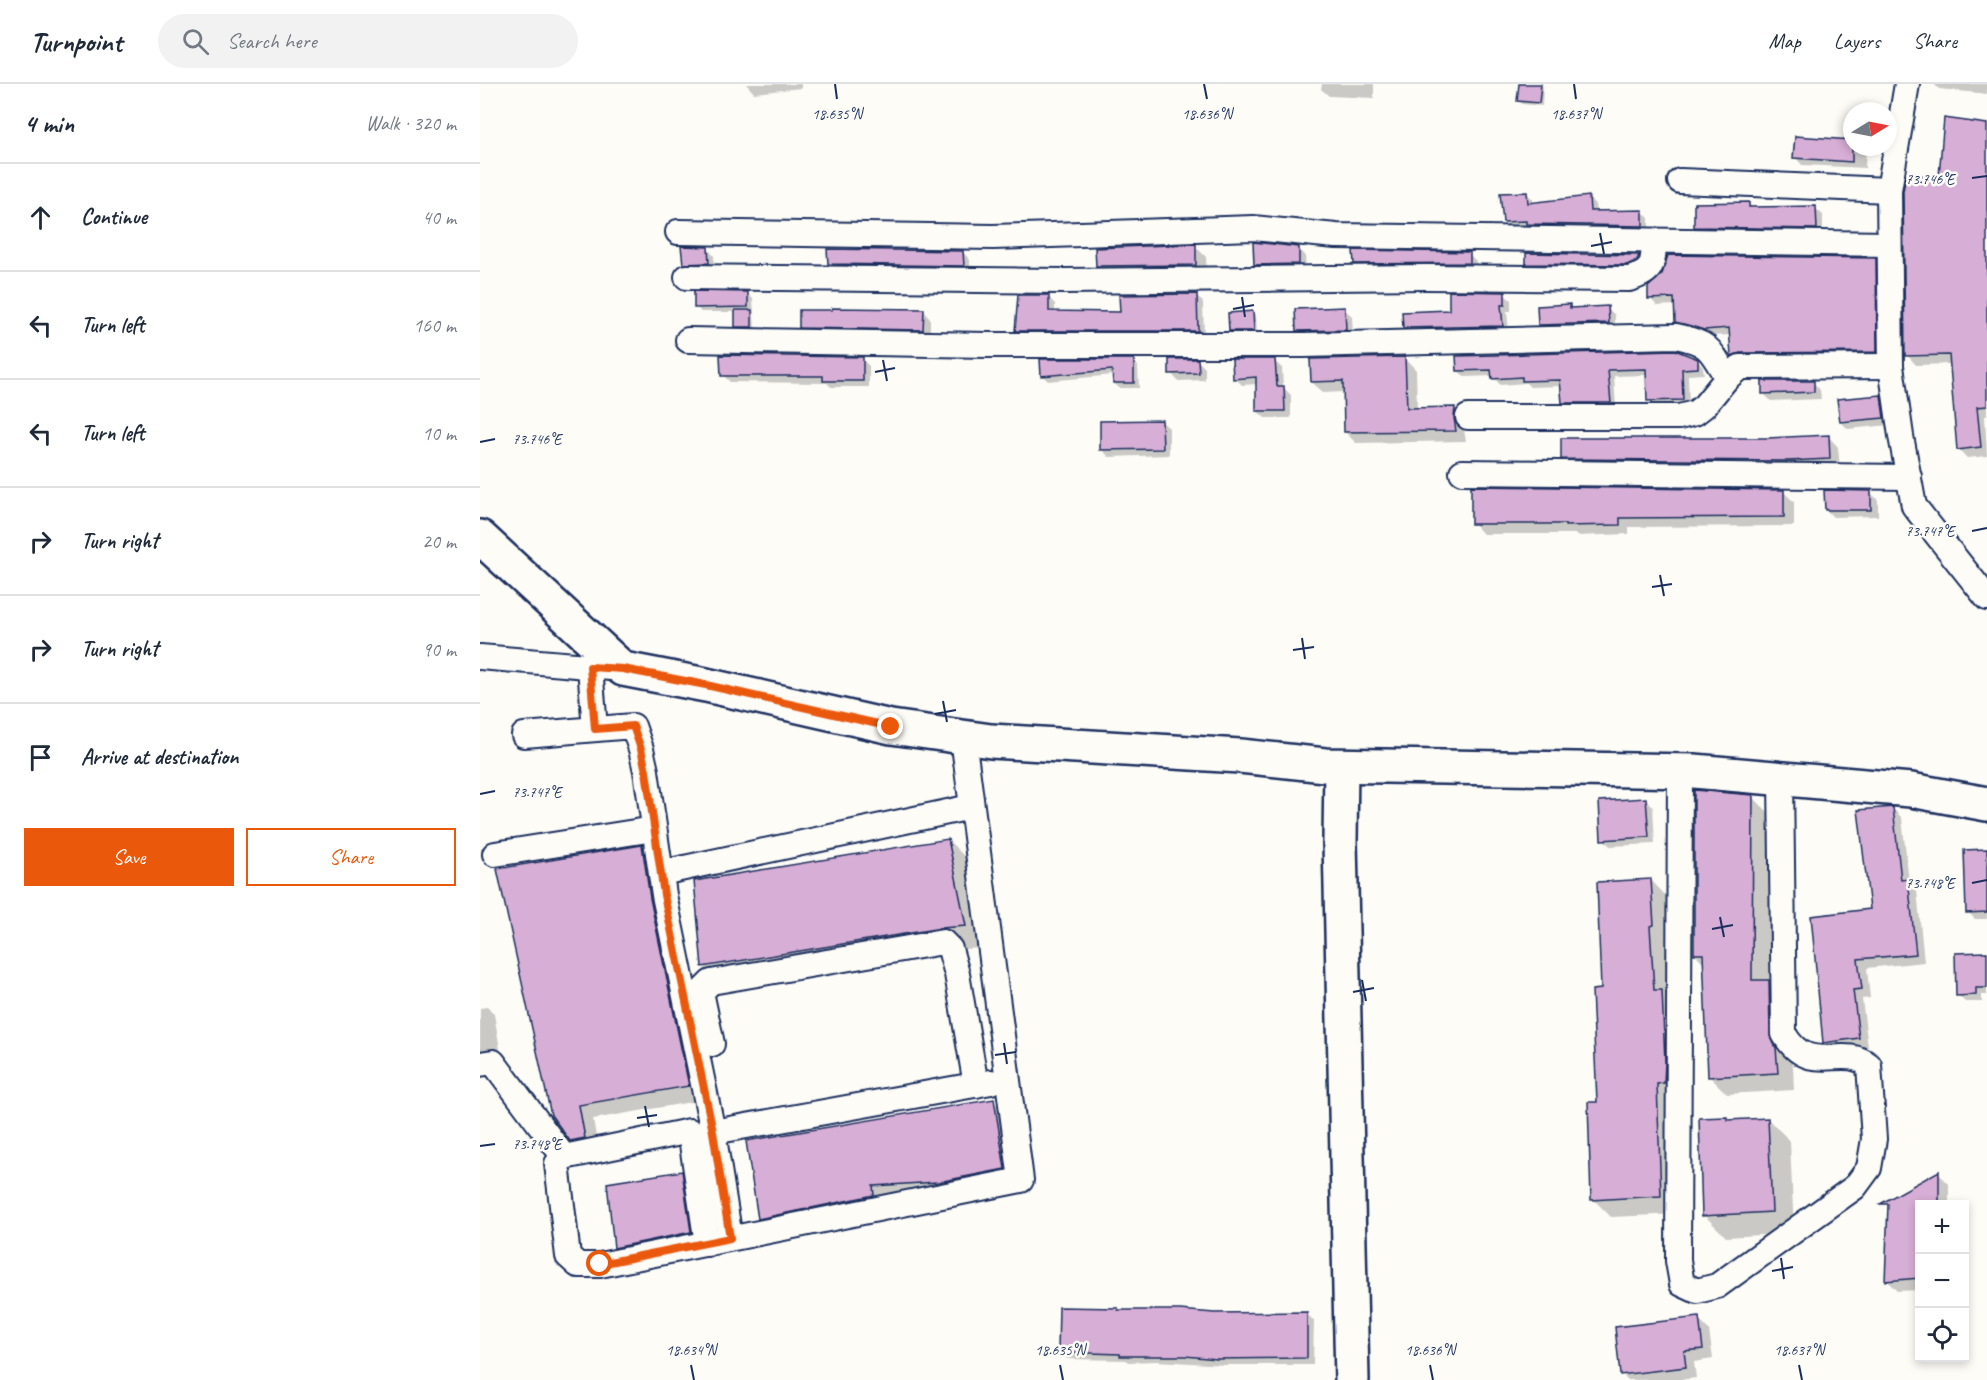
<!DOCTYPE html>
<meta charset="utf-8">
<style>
:root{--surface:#fff;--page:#f2f2f3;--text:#1f2937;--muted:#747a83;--line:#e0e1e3;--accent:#ea580c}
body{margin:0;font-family:Caveat,sans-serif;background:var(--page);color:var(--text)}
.controls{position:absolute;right:18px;bottom:18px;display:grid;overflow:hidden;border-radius:0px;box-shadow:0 3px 9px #0003}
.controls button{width:54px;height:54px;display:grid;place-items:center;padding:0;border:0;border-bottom:2px solid var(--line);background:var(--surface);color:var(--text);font:30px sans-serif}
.compass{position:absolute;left:1363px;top:18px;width:54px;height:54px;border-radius:50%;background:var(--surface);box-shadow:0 3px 9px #0003;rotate:80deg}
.stop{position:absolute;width:18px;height:18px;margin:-14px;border:4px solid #ea580c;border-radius:50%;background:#fff}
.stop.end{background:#ea580c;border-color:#fff;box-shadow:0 2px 6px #0008}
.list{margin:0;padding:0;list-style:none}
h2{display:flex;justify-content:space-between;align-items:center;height:78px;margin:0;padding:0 24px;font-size:26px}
h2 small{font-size:20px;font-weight:400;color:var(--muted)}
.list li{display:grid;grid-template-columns:39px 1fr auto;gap:18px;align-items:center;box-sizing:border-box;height:108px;padding:0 24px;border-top:2px solid var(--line)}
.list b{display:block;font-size:22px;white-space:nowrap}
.list em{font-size:20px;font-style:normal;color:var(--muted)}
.actions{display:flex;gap:12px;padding:18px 24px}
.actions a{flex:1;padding:14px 0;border:2px solid var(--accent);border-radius:0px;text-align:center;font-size:21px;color:var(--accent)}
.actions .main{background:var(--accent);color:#fff}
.icon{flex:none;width:33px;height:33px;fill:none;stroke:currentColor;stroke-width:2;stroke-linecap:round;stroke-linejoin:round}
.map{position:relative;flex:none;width:1507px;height:1296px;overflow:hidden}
header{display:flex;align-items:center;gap:36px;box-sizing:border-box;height:84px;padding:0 30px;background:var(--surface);border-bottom:2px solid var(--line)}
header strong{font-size:28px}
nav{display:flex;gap:33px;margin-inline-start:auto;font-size:21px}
.search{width:420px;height:54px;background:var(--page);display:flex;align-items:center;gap:15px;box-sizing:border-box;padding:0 21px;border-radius:33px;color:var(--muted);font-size:22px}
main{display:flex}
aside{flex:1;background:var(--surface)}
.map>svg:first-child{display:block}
.shadow{fill:#0003}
.building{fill:#d7aed5;stroke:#1b2f5e;stroke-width:1.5}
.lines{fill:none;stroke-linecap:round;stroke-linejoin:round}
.street-casing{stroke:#1b2f5e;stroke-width:28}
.secondary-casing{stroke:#1b2f5e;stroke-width:38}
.street{stroke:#fdfcf7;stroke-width:24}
.secondary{stroke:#fdfcf7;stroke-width:33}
.route{stroke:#ea580c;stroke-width:8}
.ticks{fill:none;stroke:#1b2f5e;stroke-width:2}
.ticks-label{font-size:15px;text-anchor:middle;fill:#1b2f5e;stroke:#fdfcf7;stroke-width:5;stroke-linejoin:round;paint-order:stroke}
</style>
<header>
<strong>Turnpoint</strong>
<div class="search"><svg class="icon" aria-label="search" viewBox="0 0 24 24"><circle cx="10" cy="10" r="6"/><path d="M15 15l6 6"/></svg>Search here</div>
<nav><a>Map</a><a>Layers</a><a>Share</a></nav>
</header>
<main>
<aside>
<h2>4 min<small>Walk · 320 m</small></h2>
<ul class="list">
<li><svg class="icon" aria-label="ahead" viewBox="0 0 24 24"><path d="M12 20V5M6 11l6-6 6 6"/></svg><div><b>Continue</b></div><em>40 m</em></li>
<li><svg class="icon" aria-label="left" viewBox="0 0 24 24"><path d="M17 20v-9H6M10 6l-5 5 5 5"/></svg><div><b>Turn left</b></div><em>160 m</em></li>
<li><svg class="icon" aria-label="left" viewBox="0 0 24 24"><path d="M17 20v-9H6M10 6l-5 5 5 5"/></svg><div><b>Turn left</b></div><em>10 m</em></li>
<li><svg class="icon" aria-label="right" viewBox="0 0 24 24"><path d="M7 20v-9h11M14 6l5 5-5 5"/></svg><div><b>Turn right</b></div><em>20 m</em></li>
<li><svg class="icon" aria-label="right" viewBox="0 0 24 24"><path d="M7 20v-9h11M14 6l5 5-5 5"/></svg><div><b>Turn right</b></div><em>90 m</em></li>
<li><svg class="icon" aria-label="arrive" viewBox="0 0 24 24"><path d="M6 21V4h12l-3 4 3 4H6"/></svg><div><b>Arrive at destination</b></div></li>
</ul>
<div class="actions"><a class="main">Save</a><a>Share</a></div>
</aside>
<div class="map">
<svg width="1507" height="1296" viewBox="0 0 1507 1296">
<rect width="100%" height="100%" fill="#fdfcf7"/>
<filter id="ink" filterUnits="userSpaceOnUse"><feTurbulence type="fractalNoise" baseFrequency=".0167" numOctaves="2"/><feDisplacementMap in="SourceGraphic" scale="12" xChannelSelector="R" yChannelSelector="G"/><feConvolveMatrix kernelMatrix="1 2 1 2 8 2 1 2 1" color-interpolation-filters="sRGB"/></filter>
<g filter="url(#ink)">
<g class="shadow">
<polygon points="266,0 321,0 321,4 274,9"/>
<polygon points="842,0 894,0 894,14 849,12 841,5"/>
<polygon points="1040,0 1060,0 1063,3 1062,22 1042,20 1039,16"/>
<polygon points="1454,0 1507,0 1507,10 1459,5"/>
<polygon points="1465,35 1507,41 1507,332 1505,332 1507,372 1487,374 1478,365 1471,280 1436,281 1427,271 1461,94"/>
<polygon points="1316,54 1372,58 1372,63 1384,63 1386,65 1385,84 1322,81 1315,73"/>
<polygon points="1046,109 1053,115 1053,120 1108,114 1115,120 1116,128 1162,128 1169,134 1169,148 1054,146 1050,143 1031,144 1024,138"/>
<polygon points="1268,120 1274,125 1335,124 1343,131 1343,151 1223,150 1216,142"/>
<polygon points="715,162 726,173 727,192 629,193 618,182"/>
<polygon points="227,164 234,172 235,186 211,186 204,179"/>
<polygon points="818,164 825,171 826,187 783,187 776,180"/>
<polygon points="483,168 490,176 490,188 357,187 349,180"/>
<polygon points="989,170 996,177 997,186 883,186 876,179"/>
<polygon points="1158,172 1169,183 1059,190 1048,179"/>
<polygon points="1395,176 1402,183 1403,274 1260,278 1253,271 1251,251 1232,252 1204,245 1197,237 1196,221 1177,222 1170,214"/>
<polygon points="267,209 273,215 275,245 259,245 256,242 256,228 221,228 216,223"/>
<polygon points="1024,210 1031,216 1031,227 1027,227 1029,248 931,250 924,244"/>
<polygon points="716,211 723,218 724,253 544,253 537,246 568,213 575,220 575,229 642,229"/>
<polygon points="1089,222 1092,225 1127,224 1135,231 1135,246 1067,248 1060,240"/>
<polygon points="864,225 872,232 873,252 825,253 818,246"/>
<polygon points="443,226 450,234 450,252 327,250 320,243"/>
<polygon points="773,229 776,232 777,249 754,249 751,246"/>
<polygon points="925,274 936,286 937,325 975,325 986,336 984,346 986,357 876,359 865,348 864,308 843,309 832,298"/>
<polygon points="382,275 389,282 389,303 351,303 347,299 250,298 243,291"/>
<polygon points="1217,276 1223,283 1224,290 1208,291 1209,322 1175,323 1169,316 1168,291 1134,292 1136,325 1090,325 1084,318 1082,302 1050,303 1046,299 1020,301 1013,292 985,293 978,287"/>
<polygon points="653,277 658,282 659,304 639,304 634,299 634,291 568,297 562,291"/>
<polygon points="718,277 725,284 725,296 698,297 691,289"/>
<polygon points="794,277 802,284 803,303 811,311 811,334 785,334 777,327 777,300 762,301 755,294"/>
<polygon points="1333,298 1340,306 1341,315 1291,317 1284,310"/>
<polygon points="1400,313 1407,320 1410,341 1368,345 1361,338"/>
<polygon points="681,337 689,344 689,371 629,373 622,366"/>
<polygon points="1348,352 1358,363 1360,385 1093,385 1082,374"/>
<polygon points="1303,407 1314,418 1314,442 1149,443 1149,450 1097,452 1095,450 1003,450 993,439"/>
<polygon points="1390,408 1398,416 1398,432 1353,433 1346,426"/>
<polygon points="1272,712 1290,730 1289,897 1306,915 1307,969 1313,982 1314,1006 1247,1010 1229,992 1224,879 1215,870"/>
<polygon points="1166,715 1173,723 1175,760 1130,762 1123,755"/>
<polygon points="1413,725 1422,734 1429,798 1437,806 1444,878 1387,884 1390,914 1382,915 1388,963 1354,968 1344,958 1392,826"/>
<polygon points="468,756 490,778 507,864 483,865 245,905 224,883 216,798"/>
<polygon points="162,763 177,778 223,1016 113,1035 119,1069 106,1071 91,1056 72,1031"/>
<polygon points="1506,767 1507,835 1495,835 1488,828"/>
<polygon points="1171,796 1189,815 1199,1130 1131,1133 1113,1115 1123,907"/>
<polygon points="1476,870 1507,870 1507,911 1502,911 1502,918 1485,918 1478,911"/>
<polygon points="7,923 14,930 21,971 0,976 0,924"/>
<polygon points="513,1017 535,1039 546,1106 302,1156 280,1134"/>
<polygon points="1246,1034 1249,1037 1288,1035 1310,1057 1314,1149 1246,1153 1224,1131"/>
<polygon points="201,1089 223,1111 232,1170 157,1185 135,1163"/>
<polygon points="1458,1089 1469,1100 1469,1120 1440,1120 1440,1206 1417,1207 1406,1196 1410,1117"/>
<polygon points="639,1227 734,1230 827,1230 834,1237 833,1281 745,1281 676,1277 648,1278 646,1276 587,1275 580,1267"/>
<polygon points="1218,1235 1229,1246 1233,1275 1214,1278 1216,1294 1199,1296 1148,1296 1142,1290"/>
</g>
<g class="building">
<polygon points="1039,0 1061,0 1059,19 1037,17"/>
<polygon points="1464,34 1507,40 1507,322 1497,323 1501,363 1477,366 1469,271 1425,272 1423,107 1426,91 1459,92"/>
<polygon points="1315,52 1372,56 1372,78 1313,74"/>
<polygon points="1047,108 1048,119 1109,112 1110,127 1163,126 1163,142 1046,140 1046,137 1023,138 1020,109"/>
<polygon points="1269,118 1269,123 1336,122 1337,145 1214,143 1214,119"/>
<polygon points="773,158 819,163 819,180 774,181"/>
<polygon points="716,160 716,181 616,182 615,164"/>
<polygon points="201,162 228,163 229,179 203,180"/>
<polygon points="347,165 483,167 484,182 348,180"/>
<polygon points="873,166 990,168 990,179 874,180"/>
<polygon points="1046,169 1159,171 1157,176 1147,181 1046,180"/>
<polygon points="1188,171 1396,174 1397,268 1260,269 1251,272 1249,244 1224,246 1195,238 1194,214 1168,215 1168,203 1182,190"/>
<polygon points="214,207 268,208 268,223 214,224"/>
<polygon points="969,207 1025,208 1025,221 1021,221 1023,242 923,244 922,228 969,226"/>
<polygon points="717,210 718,247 535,247 538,211 569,211 569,227 640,228 639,211"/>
<polygon points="1090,220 1090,224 1128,222 1129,239 1058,241 1057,222"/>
<polygon points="865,223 866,246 816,247 815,225"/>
<polygon points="352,224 444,225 443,246 319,244 319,226 352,226"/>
<rect x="255" y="226" width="17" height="17"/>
<polygon points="773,227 774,247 749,247 748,229"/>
<polygon points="1195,266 1218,275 1218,284 1202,285 1203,316 1167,317 1166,285 1128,286 1131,319 1082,319 1080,296 1042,297 1042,293 1012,295 1011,286 977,287 976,272"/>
<polygon points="240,271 383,273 383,297 343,297 343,292 241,292"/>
<polygon points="925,273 927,324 975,323 974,334 976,347 864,348 863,297 831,298 830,275"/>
<polygon points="560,275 654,275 654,299 633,299 632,286 561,292"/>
<polygon points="689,275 718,275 719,289 689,290"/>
<polygon points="752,275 795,275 797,302 804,302 805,327 776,327 776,293 753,295"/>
<polygon points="1282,297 1334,297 1334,308 1282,310"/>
<polygon points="1401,311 1404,334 1360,338 1357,315"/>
<polygon points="682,336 683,365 620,366 620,337"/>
<polygon points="1349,351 1350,375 1308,377 1081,375 1081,354 1288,354"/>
<polygon points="991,402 1304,406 1304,433 1140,434 1140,441 1085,442 1085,440 991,440"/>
<polygon points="1344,406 1391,407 1391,426 1345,426"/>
<polygon points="1214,706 1273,711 1272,896 1289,896 1290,950 1296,964 1298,989 1228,993 1223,870 1214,870"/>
<polygon points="1166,714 1169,753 1121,756 1119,717"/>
<polygon points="1413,723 1421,796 1428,795 1436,870 1378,875 1382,905 1373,906 1379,954 1343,959 1331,832 1390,825 1378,726"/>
<polygon points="468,755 486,842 461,844 222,883 214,797"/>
<polygon points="162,761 170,814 209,1002 99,1021 105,1054 90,1057 71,1031 17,785"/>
<polygon points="1507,765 1507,828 1486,829 1484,766"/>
<polygon points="1171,795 1174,841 1170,842 1174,906 1182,906 1185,978 1184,999 1177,1000 1181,1112 1111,1116 1108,1018 1117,1018 1112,906 1121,905 1117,798"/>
<polygon points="1507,868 1507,904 1496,904 1496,911 1476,912 1475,869"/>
<polygon points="514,1015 525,1085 458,1098 393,1102 394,1111 278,1135 266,1057"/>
<polygon points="1247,1033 1247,1036 1288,1034 1292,1128 1222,1132 1219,1034"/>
<polygon points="202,1087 211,1148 134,1164 127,1099"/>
<polygon points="1459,1087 1459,1120 1440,1120 1440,1194 1405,1197 1408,1120 1400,1120"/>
<polygon points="579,1223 638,1224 638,1226 700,1226 734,1229 827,1228 827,1274 737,1275 705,1272 640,1272 640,1270 578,1268"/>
<polygon points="1219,1233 1223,1265 1204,1267 1206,1283 1140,1291 1135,1243"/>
</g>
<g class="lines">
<defs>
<g id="street">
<polyline points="1427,0 1409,106 1411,282 1421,352 1434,422 1507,514"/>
<polyline points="1200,97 1409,106"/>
<polyline points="198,148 513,153 773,144 856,152 1409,160"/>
<path d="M207 193 585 197 946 193 1149 195C1174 188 1173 180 1174 157"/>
<path d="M208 256 508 261H824L1196 252C1230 259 1230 265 1247 294"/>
<polyline points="988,333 1199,333 1215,329 1224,322 1247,294 1260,283 1411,282"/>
<polyline points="982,388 1429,393"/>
<polyline points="0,573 143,585"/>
<polyline points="110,583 115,645"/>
<polyline points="44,651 153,642 161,665 166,687 184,811 233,1048 250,1154"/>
<path d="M1200 686 1198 1177 1202 1200 1217 1207 1237 1202 1375 1103 1389 1084 1394 1055 1389 981C1361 959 1330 994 1304 950L1301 693"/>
<polyline points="15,770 174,745"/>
<polyline points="181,789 491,723"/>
<polyline points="232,960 221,908 231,898 463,858 470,865 477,890 496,1001"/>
<polyline points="0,980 13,978 84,1073"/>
<polyline points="233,1048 511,998"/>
<polyline points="227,1160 210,1047 84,1073 77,1080 88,1172 98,1181 120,1181 541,1096 483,654"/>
</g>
<g id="secondary">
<polyline points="0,453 143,585 226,601 411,643 511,657 760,672 845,681 1214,687 1431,706 1507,720"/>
<polyline points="861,682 860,757 872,1296"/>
</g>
</defs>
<use href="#street" class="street-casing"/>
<use href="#secondary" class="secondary-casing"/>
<use href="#street" class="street"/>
<use href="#secondary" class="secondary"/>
</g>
</g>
<g class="lines" filter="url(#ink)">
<polyline class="route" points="120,1180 250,1154 233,1048 184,811 166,687 161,665 153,642 115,645 110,583 143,585 226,601 411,643"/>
</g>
<path class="ticks" d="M355 0 357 15M724 0 727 15M1094 0 1096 15M1492 94 1507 92M1120 149 1124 170M1111 162 1132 158M762 213 765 233M753 225 774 221M403 276 407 297M395 288 415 284M0 358 15 355M1492 447 1507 444M1180 491 1184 512M1172 503 1192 500M822 554 825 575M813 566 834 563M463 617 467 638M455 630 476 626M0 710 15 707M1492 799 1507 796M1240 833 1244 853M1232 845 1253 841M882 896 886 917M873 908 894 904M524 959 527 980M515 971 536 968M165 1022 169 1043M157 1034 177 1031M0 1062 15 1060M1301 1174 1304 1195M1292 1187 1313 1183M211 1281 214 1296M580 1281 583 1296M950 1281 953 1296M1319 1281 1322 1296"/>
<g class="ticks-label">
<text x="357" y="35">18.635°N</text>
<text x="727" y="35">18.636°N</text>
<text x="1096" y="35">18.637°N</text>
<text x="1450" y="100">73.746°E</text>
<text x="57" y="360">73.746°E</text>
<text x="1450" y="452">73.747°E</text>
<text x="57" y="713">73.747°E</text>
<text x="1450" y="804">73.748°E</text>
<text x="57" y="1065">73.748°E</text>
<text x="211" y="1271">18.634°N</text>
<text x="580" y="1271">18.635°N</text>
<text x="950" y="1271">18.636°N</text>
<text x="1319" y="1271">18.637°N</text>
</g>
</svg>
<div class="controls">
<button>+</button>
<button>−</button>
<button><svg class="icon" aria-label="locate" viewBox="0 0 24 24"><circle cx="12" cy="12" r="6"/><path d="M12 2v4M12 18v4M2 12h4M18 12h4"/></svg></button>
</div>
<svg class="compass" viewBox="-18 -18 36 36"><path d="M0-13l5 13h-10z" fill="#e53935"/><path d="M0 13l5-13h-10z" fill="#747a83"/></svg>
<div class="stop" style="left:120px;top:1180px"></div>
<div class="stop end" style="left:411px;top:643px"></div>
</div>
</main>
